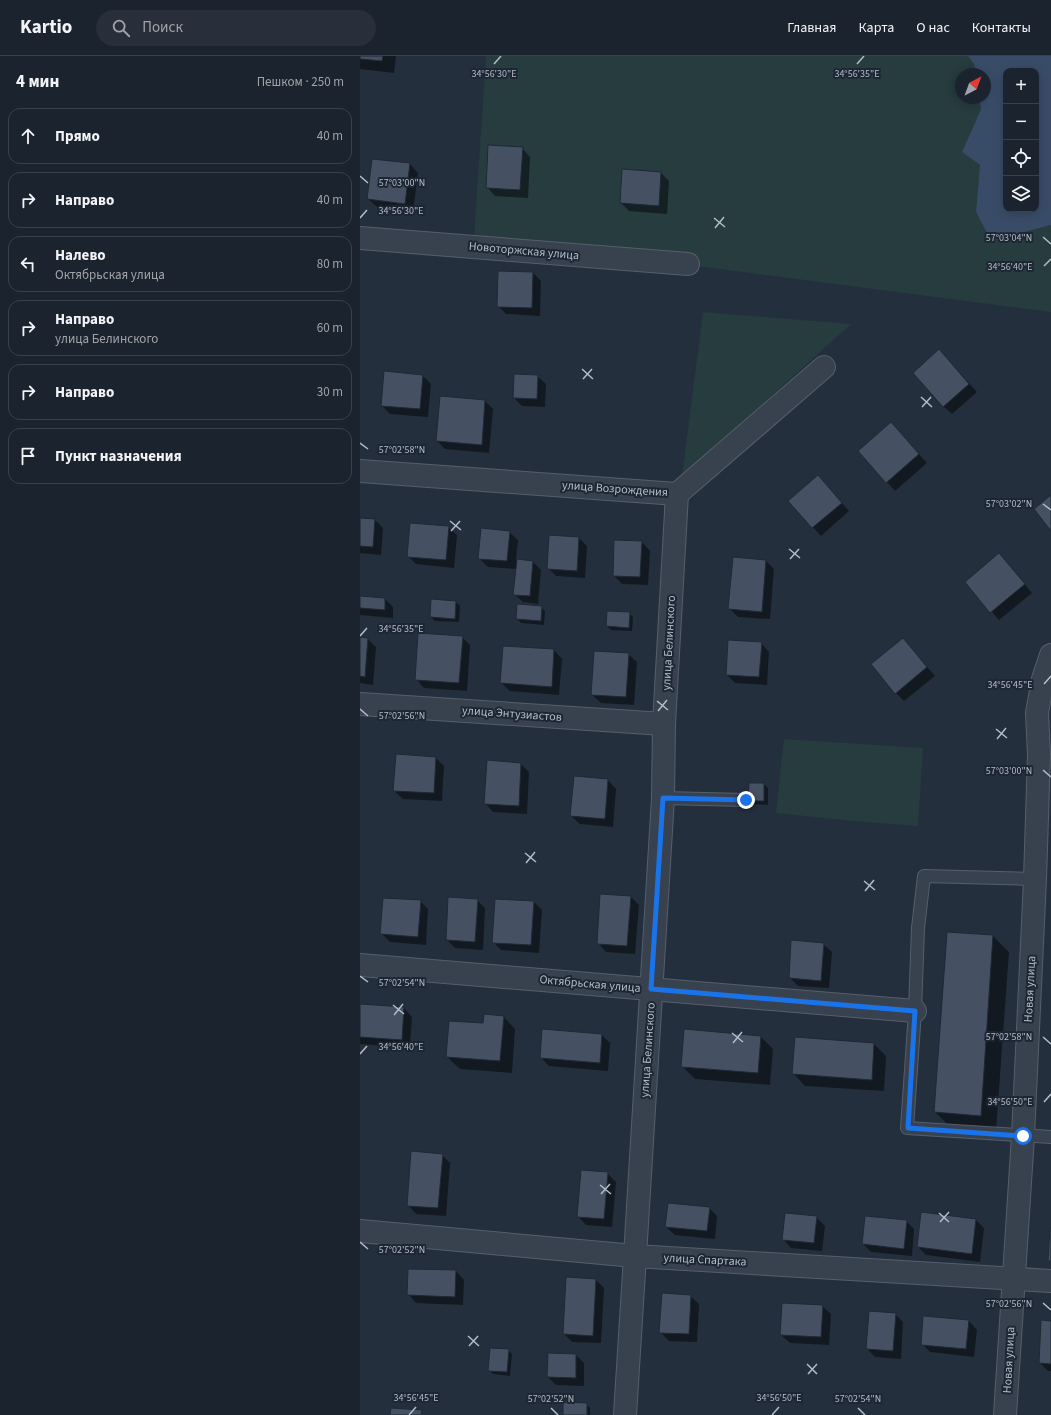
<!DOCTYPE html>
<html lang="ru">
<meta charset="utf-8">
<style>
:root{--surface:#1b232e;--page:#282f3a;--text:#f1f3f6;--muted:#a0a4aa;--line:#39404a}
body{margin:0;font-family:"Source Sans 3",sans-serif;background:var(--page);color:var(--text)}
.controls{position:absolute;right:12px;top:12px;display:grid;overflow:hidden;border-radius:8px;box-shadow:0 2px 10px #0003}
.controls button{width:36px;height:36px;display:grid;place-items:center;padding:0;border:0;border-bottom:1px solid var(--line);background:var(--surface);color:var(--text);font:20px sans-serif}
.compass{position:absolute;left:595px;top:12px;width:36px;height:36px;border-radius:50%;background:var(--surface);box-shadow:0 2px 10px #0003;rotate:41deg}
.stop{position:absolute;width:12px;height:12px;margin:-9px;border:3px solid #1a73e8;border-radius:50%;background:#fff}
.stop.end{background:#1a73e8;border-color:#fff;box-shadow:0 1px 4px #0008}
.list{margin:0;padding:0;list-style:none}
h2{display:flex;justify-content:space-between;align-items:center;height:52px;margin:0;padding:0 16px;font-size:17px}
h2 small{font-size:13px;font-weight:400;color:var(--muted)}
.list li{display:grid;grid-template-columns:26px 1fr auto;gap:12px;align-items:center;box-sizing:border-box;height:56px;margin:0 8px 8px;padding:0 8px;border:1px solid var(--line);border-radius:12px}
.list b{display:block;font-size:15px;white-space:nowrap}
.list p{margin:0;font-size:13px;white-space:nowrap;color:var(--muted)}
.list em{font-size:13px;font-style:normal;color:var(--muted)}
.icon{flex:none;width:22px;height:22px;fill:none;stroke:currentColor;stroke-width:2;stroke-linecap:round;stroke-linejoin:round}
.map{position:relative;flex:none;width:691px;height:1359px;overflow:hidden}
header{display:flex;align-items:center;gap:24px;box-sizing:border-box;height:56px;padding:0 20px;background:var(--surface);border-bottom:1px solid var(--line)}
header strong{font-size:19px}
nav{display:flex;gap:22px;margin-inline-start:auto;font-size:14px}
.search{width:280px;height:36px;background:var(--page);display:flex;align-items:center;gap:10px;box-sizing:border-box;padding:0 14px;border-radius:22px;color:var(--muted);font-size:15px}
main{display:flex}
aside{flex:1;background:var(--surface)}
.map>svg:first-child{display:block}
.green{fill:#263c3f}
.water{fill:#394c67;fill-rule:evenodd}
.shadow{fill:#0007}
.building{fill:#455162;stroke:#1f2835}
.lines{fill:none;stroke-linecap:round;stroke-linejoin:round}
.service-casing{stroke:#565f6c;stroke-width:14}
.minor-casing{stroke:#565f6c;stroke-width:24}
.tertiary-casing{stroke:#565f6c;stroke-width:24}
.service{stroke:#38414e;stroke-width:12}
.minor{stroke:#38414e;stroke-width:22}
.tertiary{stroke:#38414e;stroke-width:22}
.route{stroke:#1a73e8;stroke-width:5}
.ticks{fill:none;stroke:#b4bcc9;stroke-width:1.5}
.labels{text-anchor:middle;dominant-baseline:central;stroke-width:4;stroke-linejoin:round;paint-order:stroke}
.street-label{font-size:12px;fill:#b4bcc9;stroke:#1d2633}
.ticks-label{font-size:10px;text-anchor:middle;fill:#b4bcc9;stroke:#1d2633;stroke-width:4;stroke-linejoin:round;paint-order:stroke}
</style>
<header>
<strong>Kartio</strong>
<div class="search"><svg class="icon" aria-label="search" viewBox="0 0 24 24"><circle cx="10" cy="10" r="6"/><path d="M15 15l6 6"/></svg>Поиск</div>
<nav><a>Главная</a><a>Карта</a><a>О нас</a><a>Контакты</a></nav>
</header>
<main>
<aside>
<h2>4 мин<small>Пешком · 250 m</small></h2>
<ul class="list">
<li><svg class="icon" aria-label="ahead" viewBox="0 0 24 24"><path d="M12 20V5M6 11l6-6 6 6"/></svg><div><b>Прямо</b></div><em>40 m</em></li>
<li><svg class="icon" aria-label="right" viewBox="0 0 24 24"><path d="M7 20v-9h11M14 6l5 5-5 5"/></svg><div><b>Направо</b></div><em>40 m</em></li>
<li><svg class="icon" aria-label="left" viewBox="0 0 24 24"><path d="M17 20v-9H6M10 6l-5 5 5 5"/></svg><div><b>Налево</b><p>Октябрьская улица</p></div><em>80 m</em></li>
<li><svg class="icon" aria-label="right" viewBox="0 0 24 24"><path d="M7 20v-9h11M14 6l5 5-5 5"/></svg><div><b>Направо</b><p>улица Белинского</p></div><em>60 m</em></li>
<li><svg class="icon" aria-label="right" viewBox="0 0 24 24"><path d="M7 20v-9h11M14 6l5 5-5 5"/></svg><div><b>Направо</b></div><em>30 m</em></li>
<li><svg class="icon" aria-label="arrive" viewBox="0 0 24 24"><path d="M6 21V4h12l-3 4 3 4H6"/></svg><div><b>Пункт назначения</b></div></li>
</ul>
</aside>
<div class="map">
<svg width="691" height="1359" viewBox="0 0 691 1359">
<rect width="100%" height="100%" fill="#242f3e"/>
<g class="green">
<polygon points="126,0 608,0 614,8 616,18 601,18 601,42 619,42 621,53 602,96 620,109 616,156 631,185 691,169 691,256 114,181"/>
<polygon points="343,256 491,268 322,421"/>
<polygon points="424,683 563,692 558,770 492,765 416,757"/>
</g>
<path class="water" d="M608 0H691V169L631 185 616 156 620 109 602 96 621 53 619 42H625V18H616L614 8ZM646 15H676V153H646Z"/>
<g class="shadow">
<polygon points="0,0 36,0 34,17 0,13"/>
<polygon points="162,92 170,101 168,142 135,140 127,131"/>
<polygon points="13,104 50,108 58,117 53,156 17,151 8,143"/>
<polygon points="301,117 309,125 307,158 269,155 261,147"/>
<polygon points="173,217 181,225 180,260 146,258 138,250"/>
<polygon points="587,303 617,336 592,358 583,350"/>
<polygon points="63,320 71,328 68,361 30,358 22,350"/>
<polygon points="177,320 186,328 185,351 162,350 154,342"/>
<polygon points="125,345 133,353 129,397 85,393 77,385"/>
<polygon points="531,367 567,407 535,435 499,395"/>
<polygon points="466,429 489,455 461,480 453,471"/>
<polygon points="0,463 15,464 23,472 21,499 0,497"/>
<polygon points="88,471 97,479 94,512 56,508 48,500"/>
<polygon points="149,476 158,484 156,504 173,506 181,514 178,548 163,546 154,538 157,513 128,511 119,502"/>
<polygon points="219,482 227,490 225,522 196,520 188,512"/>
<polygon points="282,486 290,495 288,529 262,528 254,520"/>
<polygon points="406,505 414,513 410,563 378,561 369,552"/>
<polygon points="647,507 672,537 639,564 606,526"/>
<polygon points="0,541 25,543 33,551 33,562 0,559"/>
<polygon points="96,546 100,550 99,566 75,565 71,561"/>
<polygon points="181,551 185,555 184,569 161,567 157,563"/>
<polygon points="269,557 273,561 272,575 251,574 247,570"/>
<polygon points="102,581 110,589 107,635 64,632 56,623"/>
<polygon points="0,582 8,583 16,591 13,629 0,627"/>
<polygon points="543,583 575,620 544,645 536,637"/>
<polygon points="401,587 409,596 407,629 375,627 367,619"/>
<polygon points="194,594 202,603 199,639 150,635 141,627"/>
<polygon points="268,598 277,606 274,649 241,647 232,639"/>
<polygon points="76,702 84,710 82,745 43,743 34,735"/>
<polygon points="161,708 169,716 167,758 133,756 125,747"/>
<polygon points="214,722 248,724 256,733 253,771 220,768 211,760"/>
<polygon points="404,728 408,732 408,749 393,748 389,744"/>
<polygon points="271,841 279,849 275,898 246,896 238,887"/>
<polygon points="117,844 125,852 123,894 95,892 87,884"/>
<polygon points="136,844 174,846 182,854 179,897 141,894 133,886"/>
<polygon points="60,845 68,853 66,889 30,886 22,878"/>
<polygon points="588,877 633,880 649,896 636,1075 591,1072 575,1056"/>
<polygon points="463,888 472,896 469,932 438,930 430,922"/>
<polygon points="0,949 44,952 52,961 50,992 0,988"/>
<polygon points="143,960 155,973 152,1017 100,1013 87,1001 124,968"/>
<polygon points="242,979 250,987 248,1015 189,1010 181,1002"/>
<polygon points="401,981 413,993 410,1029 335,1023 322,1010"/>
<polygon points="514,988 526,1000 524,1035 445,1030 433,1017"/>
<polygon points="82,1099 90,1107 86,1160 56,1158 48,1149"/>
<polygon points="247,1117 256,1126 252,1171 226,1169 218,1160"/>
<polygon points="349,1152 357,1160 355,1183 315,1179 306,1171"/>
<polygon points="456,1161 465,1170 462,1195 431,1192 423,1183"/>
<polygon points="616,1164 624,1172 620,1206 566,1199 558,1191"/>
<polygon points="546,1165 554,1173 552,1200 511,1196 503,1188"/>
<polygon points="96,1215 104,1224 103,1249 56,1247 48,1238"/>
<polygon points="236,1224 244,1232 241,1287 212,1286 204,1278"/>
<polygon points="330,1240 339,1248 337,1286 309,1285 300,1276"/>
<polygon points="462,1250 471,1258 469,1289 430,1287 421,1279"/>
<polygon points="535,1258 543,1266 541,1303 515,1301 507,1293"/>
<polygon points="609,1265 617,1274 614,1301 570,1296 562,1288"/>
<polygon points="691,1266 691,1315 688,1315 680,1307"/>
<polygon points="148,1294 152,1298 150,1320 133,1318 129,1314"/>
<polygon points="189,1298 216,1299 224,1307 224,1330 196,1329 188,1321"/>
<polygon points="226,1348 230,1352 230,1359 204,1359"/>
</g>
<g class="building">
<polygon points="0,0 23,0 22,5 0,3"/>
<polygon points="128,89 163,91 160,134 126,132"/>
<polygon points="12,103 50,107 45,148 7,143"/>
<polygon points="262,113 301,116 299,150 260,147"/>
<polygon points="138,215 173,216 172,252 137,251"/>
<polygon points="579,293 609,328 583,351 553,317"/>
<polygon points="24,315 63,319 60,353 21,350"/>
<polygon points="154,318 178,319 177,343 153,342"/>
<polygon points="80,340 125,344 122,389 76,385"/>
<polygon points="531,366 559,398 526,427 498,395"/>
<polygon points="458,419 482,447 452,472 428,445"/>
<polygon points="691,439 691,475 674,453"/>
<polygon points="0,462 15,463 13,491 0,490"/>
<polygon points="50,467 89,470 86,504 47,501"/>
<polygon points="121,472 150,475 147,505 118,503"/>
<polygon points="189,479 219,481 217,515 187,513"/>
<polygon points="254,484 282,485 280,521 253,520"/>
<polygon points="639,497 665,528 630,557 605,526"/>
<polygon points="373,501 406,504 402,556 368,553"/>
<polygon points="157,503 173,505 170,540 153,539"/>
<polygon points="0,540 25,542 25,554 0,552"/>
<polygon points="71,543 96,545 95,563 70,561"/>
<polygon points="157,548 182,550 181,565 156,563"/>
<polygon points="247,555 270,556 269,572 246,570"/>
<polygon points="58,577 103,580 99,627 55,624"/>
<polygon points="0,581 8,582 5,621 0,620"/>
<polygon points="543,582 567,611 535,638 511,608"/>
<polygon points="368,584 402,586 399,621 366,619"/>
<polygon points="143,590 194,593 192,631 140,627"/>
<polygon points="234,595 269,597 266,641 231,639"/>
<polygon points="36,698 76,701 74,737 33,735"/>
<polygon points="127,704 161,707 159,750 124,748"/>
<polygon points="214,720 248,723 245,763 210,760"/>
<polygon points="389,727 404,727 404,745 388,745"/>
<polygon points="240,838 271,840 267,890 237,888"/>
<polygon points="88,841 118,843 115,886 86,884"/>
<polygon points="23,842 61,844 58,881 20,878"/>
<polygon points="135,843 174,845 171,889 132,887"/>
<polygon points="587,876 633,879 621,1060 574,1056"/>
<polygon points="431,884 464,887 461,925 429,922"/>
<polygon points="0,948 44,951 42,984 0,981"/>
<polygon points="124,958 144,960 140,1005 86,1001 89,965 123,967"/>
<polygon points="182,973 242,978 240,1007 180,1002"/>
<polygon points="324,973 401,980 398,1017 321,1011"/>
<polygon points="435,981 514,987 512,1024 432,1018"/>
<polygon points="51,1095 83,1098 78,1152 47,1150"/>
<polygon points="221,1114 248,1116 244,1163 217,1161"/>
<polygon points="308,1147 350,1151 347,1175 305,1171"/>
<polygon points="561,1156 616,1163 612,1198 557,1191"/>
<polygon points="425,1157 457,1160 454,1187 422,1184"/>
<polygon points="505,1160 547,1164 544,1193 502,1188"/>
<polygon points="690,1172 691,1172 691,1205 688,1205"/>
<polygon points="48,1213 96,1214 95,1241 47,1239"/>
<polygon points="206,1221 236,1223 233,1280 203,1278"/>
<polygon points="302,1237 331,1239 329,1278 299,1277"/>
<polygon points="422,1247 463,1249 461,1281 420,1279"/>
<polygon points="509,1255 536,1257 533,1295 506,1293"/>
<polygon points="563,1260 609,1264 606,1293 561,1289"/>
<polygon points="681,1264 691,1265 691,1308 679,1307"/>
<polygon points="130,1292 149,1293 147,1316 128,1315"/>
<polygon points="188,1297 216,1298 216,1322 187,1321"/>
<polygon points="203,1346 227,1347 227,1359 203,1359"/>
<polygon points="31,1352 62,1354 61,1359 30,1359"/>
</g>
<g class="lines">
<defs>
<g id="service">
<polyline points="303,742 386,744"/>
<polyline points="675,823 564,820 558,872 555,955 547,1072 691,1081"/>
</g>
<g id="minor">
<polyline points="0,182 328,208"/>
<polyline points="0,415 317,438 464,311"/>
<polyline points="317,438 304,668 303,742 275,1200 691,1225"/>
<polyline points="0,648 304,668"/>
<polyline points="0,909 555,955"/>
<polyline points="645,1359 663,1080 675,823 679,698 677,657 683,623 691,599"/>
</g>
<polyline id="tertiary" points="0,1175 275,1200 265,1359"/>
</defs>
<use href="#service" class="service-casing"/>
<use href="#minor" class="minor-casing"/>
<use href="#tertiary" class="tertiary-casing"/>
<use href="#service" class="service"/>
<use href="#minor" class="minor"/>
<use href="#tertiary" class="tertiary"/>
</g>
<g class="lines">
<polyline class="route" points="386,744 303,742 291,933 555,955 548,1072 663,1080"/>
</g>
<path class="ticks" d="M134 8 141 0M497 8 504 0M0 120 8 127M0 162 7 154M354 162 365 171M355 172 364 161M683 181 691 188M684 210 691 203M222 313 233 323M223 323 232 313M561 341 572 351M562 351 571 341M0 387 8 393M683 448 691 454M90 465 101 474M91 475 100 465M429 493 440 502M430 503 439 493M0 580 7 572M684 628 691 620M297 645 308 654M0 653 8 660M298 655 307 644M636 673 647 682M637 683 646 672M683 714 691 721M165 797 176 806M166 807 175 796M504 825 515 834M505 835 514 824M0 920 8 926M33 949 44 958M34 959 43 948M372 977 383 986M683 981 691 988M373 987 382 976M0 998 7 990M684 1046 691 1038M240 1129 251 1138M241 1138 250 1128M579 1157 589 1166M580 1166 589 1156M0 1186 8 1193M683 1247 691 1254M108 1280 119 1290M109 1290 118 1280M447 1308 457 1318M448 1318 457 1308M191 1352 198 1359M498 1352 505 1359M49 1359 56 1351M412 1359 419 1351"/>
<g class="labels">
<g class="street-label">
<text transform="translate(164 195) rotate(5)">Новоторжская улица</text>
<text transform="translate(255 433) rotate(4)">улица Возрождения</text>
<text transform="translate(309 587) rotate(-87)">улица Белинского</text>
<text transform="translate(152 658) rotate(4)">улица Энтузиастов</text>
<text transform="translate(230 928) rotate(5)">Октябрьская улица</text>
<text transform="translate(670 933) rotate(-87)">Новая улица</text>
<text transform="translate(288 994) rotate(-86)">улица Белинского</text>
<text transform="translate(345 1204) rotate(3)">улица Спартака</text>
<text transform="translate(649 1304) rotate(-87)">Новая улица</text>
</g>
</g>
<g class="ticks-label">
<text x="134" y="21">34°56'30"E</text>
<text x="497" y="21">34°56'35"E</text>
<text x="42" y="130">57°03'00"N</text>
<text x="41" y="158">34°56'30"E</text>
<text x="649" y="185">57°03'04"N</text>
<text x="650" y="214">34°56'40"E</text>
<text x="42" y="397">57°02'58"N</text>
<text x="649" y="451">57°03'02"N</text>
<text x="41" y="576">34°56'35"E</text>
<text x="650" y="632">34°56'45"E</text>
<text x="42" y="663">57°02'56"N</text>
<text x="649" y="718">57°03'00"N</text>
<text x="42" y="930">57°02'54"N</text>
<text x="649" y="984">57°02'58"N</text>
<text x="41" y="994">34°56'40"E</text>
<text x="650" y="1049">34°56'50"E</text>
<text x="42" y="1197">57°02'52"N</text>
<text x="649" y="1251">57°02'56"N</text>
<text x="56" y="1345">34°56'45"E</text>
<text x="419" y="1345">34°56'50"E</text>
<text x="191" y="1346">57°02'52"N</text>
<text x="498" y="1346">57°02'54"N</text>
</g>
</svg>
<div class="controls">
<button>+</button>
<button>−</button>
<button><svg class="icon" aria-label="locate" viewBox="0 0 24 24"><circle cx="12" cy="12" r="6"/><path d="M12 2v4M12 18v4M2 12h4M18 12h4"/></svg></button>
<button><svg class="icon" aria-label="layers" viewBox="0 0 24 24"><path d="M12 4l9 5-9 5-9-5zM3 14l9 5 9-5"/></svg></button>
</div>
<svg class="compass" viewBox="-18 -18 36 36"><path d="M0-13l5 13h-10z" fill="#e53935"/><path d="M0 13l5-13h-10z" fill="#a0a4aa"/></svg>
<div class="stop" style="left:663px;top:1080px"></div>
<div class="stop end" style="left:386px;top:744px"></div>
</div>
</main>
